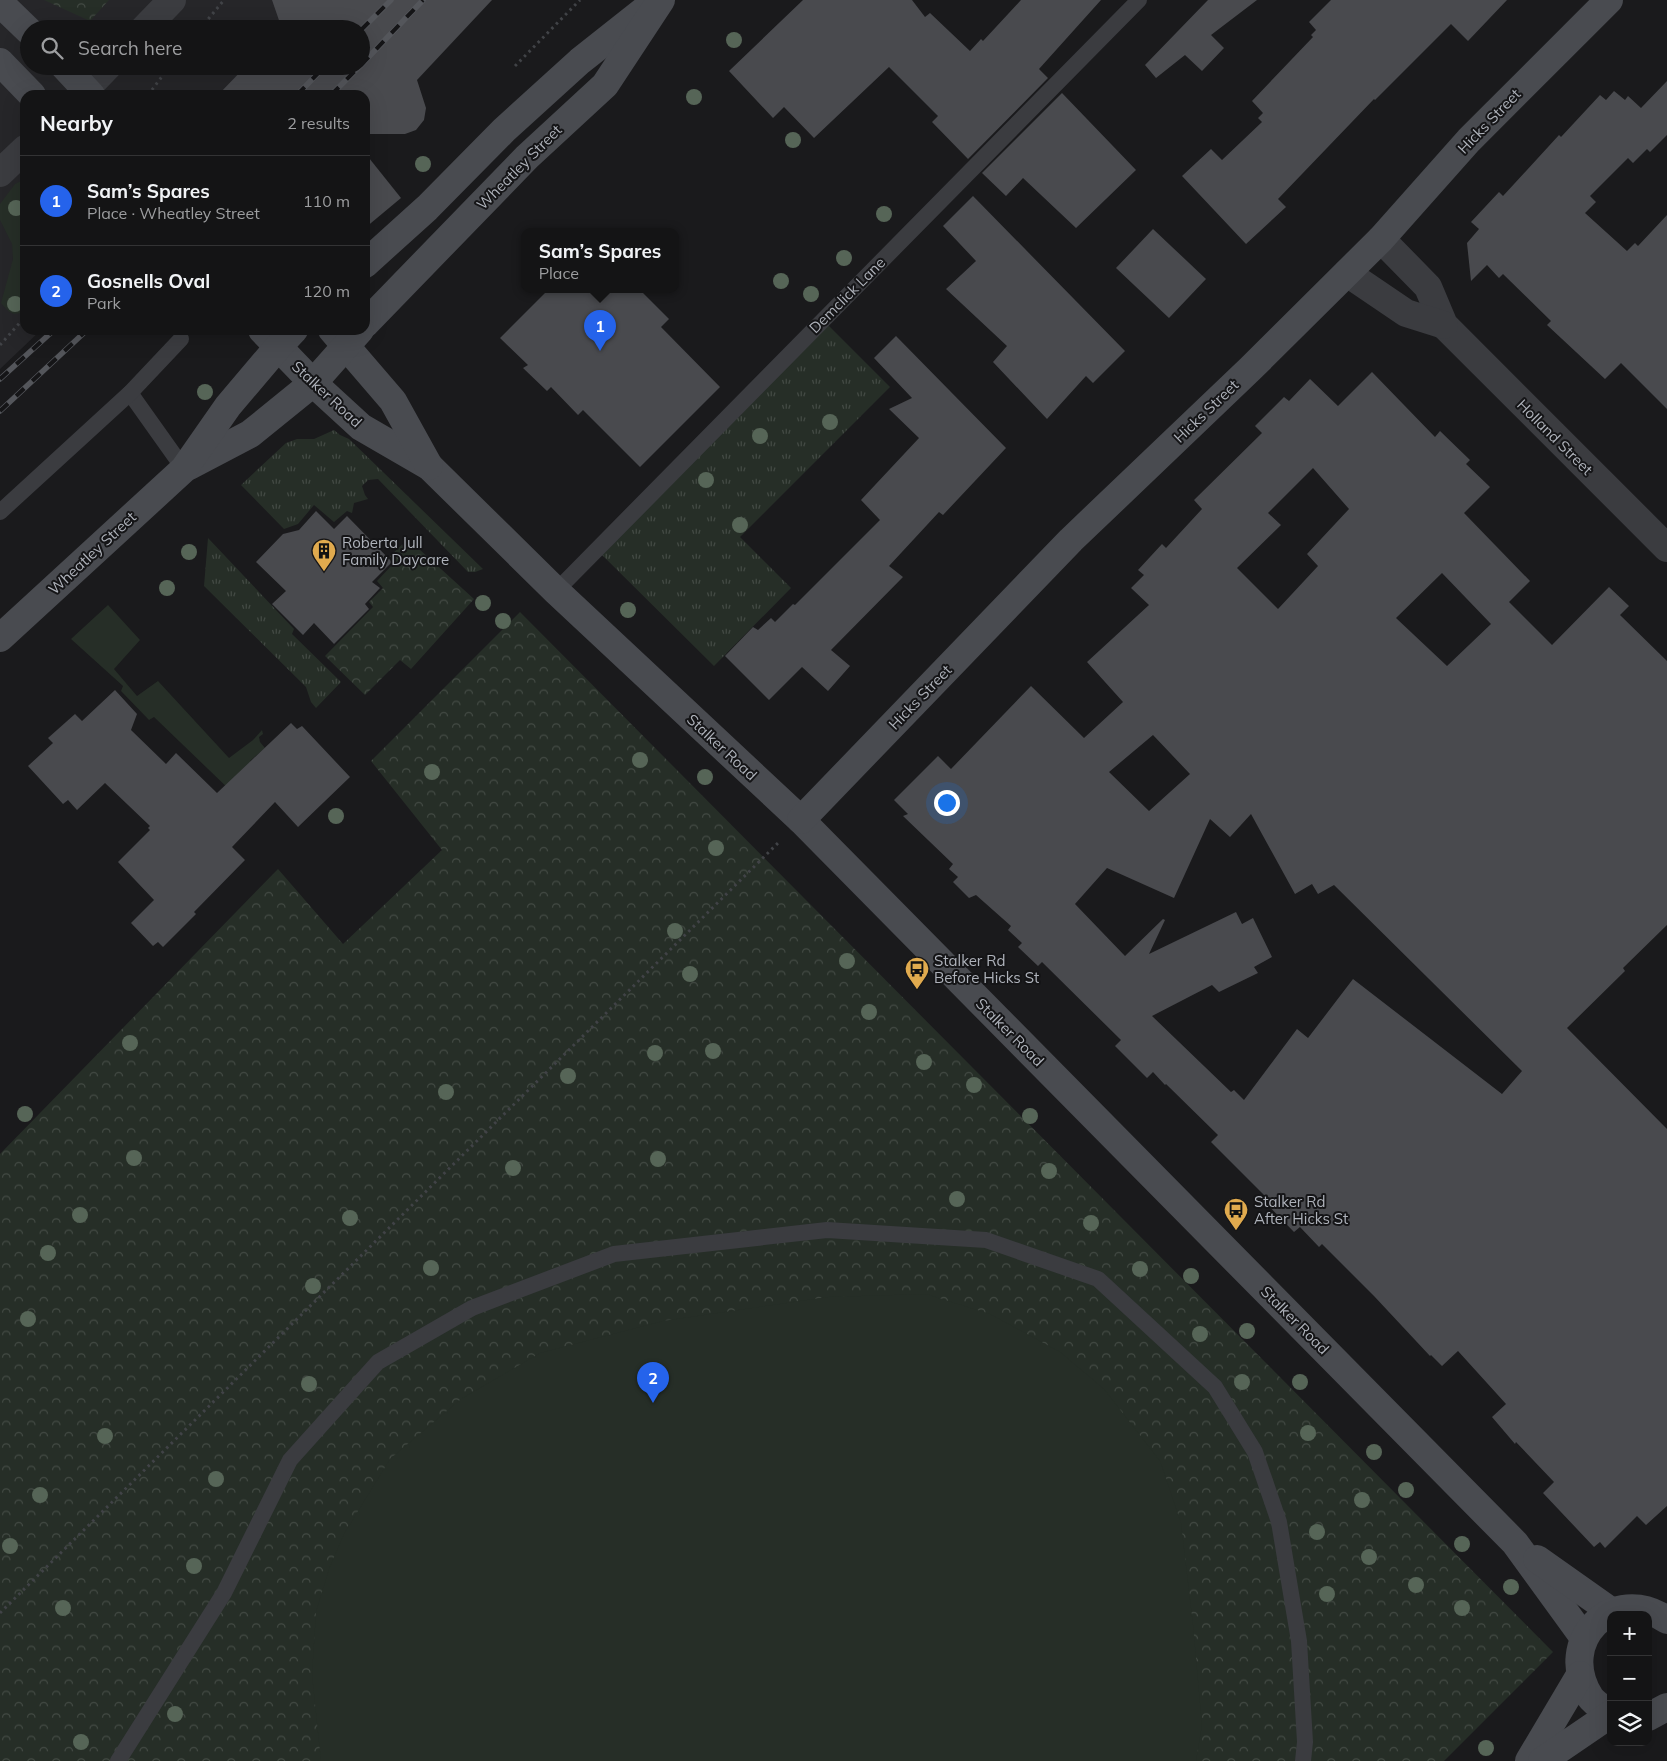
<!DOCTYPE html>
<meta charset="utf-8">
<style>
:root{--surface:#141415;--page:#1d1d1e;--text:#f1f3f6;--muted:#9d9ea0;--line:#333334;--accent:#2563eb}
body{margin:0;font-family:Mulish,sans-serif;background:var(--page);color:var(--text)}
.controls{position:absolute;right:15px;bottom:15px;display:grid;overflow:hidden;border-radius:10px;box-shadow:0 5px 20px #0002}
.controls button{width:45px;height:45px;display:grid;place-items:center;padding:0;border:0;border-bottom:1px solid var(--line);background:var(--surface);color:var(--text);font:25px sans-serif}
.you{position:absolute;left:946px;top:802px;width:18px;height:18px;margin:-12px;border:4px solid #fff;border-radius:50%;background:#1a73e8;box-shadow:0 0 0 8px #1a73e833}
.badge{display:grid;place-items:center;width:32px;height:32px;border-radius:50%;background:var(--accent);color:#fff;font-size:16px;font-weight:700}
.pin{position:absolute;translate:-50% -41px;filter:drop-shadow(0 1px 2px #0008)}
.pin::after{content:'';position:absolute;top:26px;width:18px;height:15px;background:inherit;clip-path:polygon(0 0,100% 0,50% 100%)}
.popup{position:absolute;left:521px;top:228px;width:158px;height:65px;box-sizing:border-box;display:grid;place-content:center;border-radius:10px;background:var(--surface);filter:drop-shadow(0 1px 4px #0005);font-size:16px;white-space:nowrap;color:var(--muted)}
.popup b{font-size:19px;color:var(--text)}
.popup::after{content:'';position:absolute;left:50%;top:100%;margin-left:-10px;border:10px solid transparent;border-top-color:var(--surface)}
.list{margin:0;padding:0;list-style:none}
h2{display:flex;justify-content:space-between;align-items:center;height:65px;margin:0;padding:0 20px;font-size:21px}
h2 small{font-size:16px;font-weight:400;color:var(--muted)}
.list li{display:grid;grid-template-columns:32px 1fr auto;gap:15px;align-items:center;box-sizing:border-box;height:90px;padding:0 20px;border-top:1px solid var(--line)}
.list b{display:block;font-size:19px;white-space:nowrap}
.list p{margin:0;font-size:16px;white-space:nowrap;color:var(--muted)}
.list em{font-size:16px;font-style:normal;color:var(--muted)}
.icon{flex:none;width:28px;height:28px;fill:none;stroke:currentColor;stroke-width:2;stroke-linecap:round;stroke-linejoin:round}
.map{position:relative;flex:none;width:1667px;height:1761px;overflow:hidden}
.search{position:absolute;background:var(--surface);box-shadow:0 5px 20px #0002;left:20px;top:20px;width:350px;height:55px;display:flex;align-items:center;gap:12px;box-sizing:border-box;padding:0 18px;border-radius:28px;color:var(--muted);font-size:19px}
.panel{position:absolute;background:var(--surface);box-shadow:0 5px 20px #0002;left:20px;top:90px;width:350px;height:245px;border-radius:15px}
.map>svg:first-child{display:block}
.built{fill:#262629}
.grass{fill:url(#grass-tufts)}
.park{fill:url(#park-crowns)}
.garden{fill:#262e27}
.building{fill:#494a4e;fill-rule:evenodd}
.lines{fill:none;stroke-linecap:round;stroke-linejoin:round}
.path{stroke:#414347;stroke-width:3;stroke-dasharray:2.5 4;stroke-linecap:butt}
.lane{stroke:#3b3c40;stroke-width:16}
.street{stroke:#3b3c40;stroke-width:28}
.secondary{stroke:#494b50;stroke-width:28}
.rail-casing{stroke:#54565b;stroke-width:5.5}
.rail{stroke:#151517;stroke-width:4;stroke-dasharray:11;stroke-linecap:butt}
.tree{fill:#566557}
.labels{text-anchor:middle;dominant-baseline:central;stroke-width:4;stroke-linejoin:round;paint-order:stroke}
.street-label{font-size:15px;fill:#aeb2ba;stroke:#151517}
.poi-label{font-size:15px;fill:#aeb2ba;stroke:#151517;text-anchor:start}
</style>
<div class="map">
<svg width="1667" height="1761" viewBox="0 0 1667 1761">
<defs>
<pattern id="grass-tufts" width="24" height="20" patternUnits="userSpaceOnUse" patternTransform="scale(1.25)"><rect width="24" height="20" fill="#262e27"/><path d="M3 7l-1-3M5 7V3M7 7l1-3M15 17l-1-3M17 17v-4M19 17l1-3" fill="none" stroke="#434a44"/></pattern>
<pattern id="park-crowns" width="20" height="18" patternUnits="userSpaceOnUse" patternTransform="scale(1.25)"><rect width="20" height="18" fill="#262e27"/><path d="M2 6a3 3 0 1 1 6 0M12 15a3 3 0 1 1 6 0" fill="none" stroke="#434a44"/></pattern>
</defs>
<rect width="100%" height="100%" fill="#1a1a1c"/>
<polygon class="built" points="0,0 372,0 344,29 29,29 29,66 309,66 282,95 25,95 25,330 41,330 0,369"/>
<g class="grass">
<polygon points="826,323 890,387 740,537 791,588 714,666 599,552"/>
<polygon points="334,430 340,435 349,439 483,569 475,572 468,572 378,479 368,480 362,486 365,495 368,499 354,503 352,513 347,511 334,522 314,505 298,524 284,529 241,485 286,443 297,439 314,439"/>
<polygon points="208,538 294,629 292,634 341,682 316,708 311,702 306,687 204,586"/>
</g>
<g class="park">
<polygon points="44,0 109,0 90,21"/>
<polygon points="408,539 474,599 411,669 400,660 365,695 325,656 373,607 369,602 383,588 377,581 395,562 390,556"/>
<polygon points="520,612 1553,1652 1444,1761 0,1761 0,1154 278,869 343,944 442,850 371,761"/>
</g>
<g class="garden">
<path d="M25 179V311C12 317 10 313 1 303L13 259 12 244 0 220V204L15 184Z"/>
<polygon points="108,605 140,640 114,669 137,696 158,681 229,758 253,740 262,730 263,734 259,737 260,742 265,748 250,761 255,766 234,794 154,717 149,720 121,691 123,686 71,639"/>
<polygon points="926,1294 990,1314 1060,1352 1104,1389 1160,1461 1181,1523 1193,1625 1202,1725 1196,1761 321,1761 312,1675 316,1612 329,1569 344,1534 390,1459 461,1399 540,1353 663,1321 828,1297"/>
</g>
<g class="building">
<polygon points="272,0 492,0 417,80 426,108 424,120 416,130 405,134 365,134 365,95 218,95 246,66 361,66 361,29 282,29"/>
<polygon points="803,0 912,0 925,17 930,13 970,51 981,39 983,41 1021,0 1101,0 1039,69 1048,78 968,159 932,122 938,116 889,67 814,138 784,107 773,118 729,71"/>
<polygon points="1208,0 1257,0 1211,35 1224,48 1202,71 1185,55 1156,78 1145,65"/>
<polygon points="1331,0 1507,0 1468,41 1451,24 1375,100 1374,99 1278,199 1286,207 1246,244 1182,176 1211,149 1222,160 1262,122 1258,118 1263,113 1252,101 1313,37 1311,35 1316,30 1309,22"/>
<polygon points="1667,81 1667,135 1650,152 1647,149 1633,163 1628,158 1590,196 1596,202 1585,213 1627,251 1635,243 1638,246 1667,215 1667,409 1621,363 1605,379 1547,325 1551,321 1503,274 1499,278 1487,265 1471,281 1467,243 1479,229 1471,222 1499,192 1503,196 1559,135 1561,137 1600,95 1606,100 1614,91 1625,100 1628,96 1641,108"/>
<polygon points="1062,93 1136,170 1076,228 1023,178 1006,196 982,173"/>
<polygon points="365,153 401,198 365,228"/>
<polygon points="973,196 1125,351 1093,383 1086,376 1047,419 993,362 1007,346 946,289 976,261 943,226"/>
<polygon points="1153,229 1206,279 1169,318 1116,268"/>
<polygon points="548,290 640,290 669,319 661,327 720,387 640,467 583,410 578,415 551,387 547,391 523,368 528,365 500,338"/>
<polygon points="896,336 1006,448 943,515 939,512 889,566 903,577 831,650 850,666 828,691 802,667 769,700 725,656 753,627 758,630 771,618 775,622 793,604 795,605 880,520 861,500 919,438 889,409 912,398 874,358"/>
<path d="M1372 372 1435 437 1440 431 1470 460 1466 464 1490 487 1464 513 1530 581 1509 602 1552 645 1609 587 1629 606 1620 615 1667 661V925L1623 968 1625 971 1567 1028 1667 1129V1506L1646 1525 1637 1516 1605 1548 1600 1542 1594 1547 1543 1493 1554 1482 1516 1442 1515 1444 1492 1417 1506 1404 1458 1351 1442 1366 1431 1355 1430 1356 1374 1296 1322 1244 1319 1247 1300 1227 1294 1232 1266 1203 1269 1200 1211 1142 1218 1135 1166 1084 1165 1085 1153 1072 1147 1078 1115 1046 1121 1040 1042 962 1038 966 1018 947 1022 943 1008 930 1011 926 976 895 969 898 953 882 958 877 949 869 953 864 903 816 908 814 894 800 938 756 951 769 1031 686 1084 738 1123 702 1087 662 1149 605 1131 588 1144 575 1138 570 1162 544 1166 548 1202 509 1194 500 1262 433 1255 426 1284 397 1289 401 1310 379 1338 406ZM1313 468 1349 509 1307 554 1318 566 1278 609 1237 568 1281 525 1268 513ZM1442 573 1491 624 1447 666 1396 618ZM1153 735 1190 774 1149 811 1109 772ZM1251 814 1295 894 1312 884 1318 894 1334 885 1522 1071 1502 1094 1353 979 1308 1038 1297 1029 1244 1100 1234 1090 1231 1092 1152 1016 1212 985 1219 992 1258 973 1254 967 1272 957 1253 918 1242 924 1236 912 1149 954 1165 920 1163 919 1125 956 1075 904 1107 868 1174 898 1210 819 1230 837Z"/>
<polygon points="316,511 334,529 347,516 392,562 372,582 380,588 365,604 369,609 334,644 314,623 303,635 272,604 286,591 256,562 283,534 299,530"/>
<polygon points="115,690 137,714 131,730 166,764 176,753 217,793 291,723 297,729 302,726 350,777 298,827 275,802 232,847 245,860 194,912 196,914 163,947 158,942 153,946 131,923 154,900 118,862 150,830 148,828 150,826 105,783 77,810 68,800 63,804 28,766 53,743 48,738 75,714 82,721"/>
</g>
<g class="lines">
<g class="path">
<polyline points="200,29 224,0"/>
<polyline points="515,66 580,0"/>
<polyline points="148,95 170,66"/>
<polyline points="0,345 25,317"/>
<polyline points="0,1613 778,843"/>
</g>
<g class="lane">
<polyline points="130,393 184,469"/>
<polyline points="0,512 130,393 181,339"/>
<polyline points="556,591 1139,0"/>
<polyline points="118,1761 224,1593 290,1460 378,1362 472,1308 614,1254 827,1230 986,1240 1098,1279 1215,1387 1255,1452 1279,1522 1299,1641 1305,1742 1303,1761"/>
</g>
<g class="street">
<polyline points="144,29 172,0"/>
<polyline points="80,95 108,66"/>
<polyline points="0,173 25,149"/>
<polyline points="1381,239 1428,287 1444,325 1667,548"/>
<polyline points="1347,273 1406,313 1444,325"/>
</g>
<g class="secondary">
<polyline points="0,3 29,31"/>
<polyline points="0,62 32,95"/>
<polyline points="64,66 91,95"/>
<polyline points="365,264 427,208 504,130 580,61 647,8"/>
<polyline points="365,324 527,157 605,85 661,0"/>
<polyline points="262,330 313,383 361,427 430,467 556,591 801,820 1515,1543 1584,1638"/>
<polyline points="332,330 393,401 429,466"/>
<polyline points="189,466 250,434 313,383 360,330"/>
<polyline points="0,638 184,469 228,406 278,347 294,330"/>
<polyline points="801,820 1071,540 1250,369 1381,239 1469,140 1609,0"/>
<polyline points="1537,1559 1612,1612"/>
<path d="M1611 1714C1604 1709 1594 1703 1590 1697 1555 1641 1613 1583 1667 1620"/>
<polyline points="1648,1717 1667,1707"/>
<polyline points="1529,1761 1580,1675"/>
<polyline points="1542,1761 1611,1714"/>
</g>
<defs>
<g id="rail">
<polyline points="361,30 391,0"/>
<polyline points="361,65 423,0"/>
<polyline points="297,95 325,66"/>
<polyline points="331,95 360,66"/>
<polyline points="0,379 54,330"/>
<polyline points="0,411 87,330"/>
</g>
</defs>
<use href="#rail" class="rail-casing"/>
<use href="#rail" class="rail"/>
</g>
<g class="tree">
<circle cx="734" cy="40" r="8"/>
<circle cx="694" cy="97" r="8"/>
<circle cx="793" cy="140" r="8"/>
<circle cx="423" cy="164" r="8"/>
<circle cx="16" cy="208" r="8"/>
<circle cx="884" cy="214" r="8"/>
<circle cx="844" cy="258" r="8"/>
<circle cx="781" cy="281" r="8"/>
<circle cx="811" cy="294" r="8"/>
<circle cx="15" cy="304" r="8"/>
<circle cx="205" cy="392" r="8"/>
<circle cx="830" cy="422" r="8"/>
<circle cx="760" cy="436" r="8"/>
<circle cx="706" cy="480" r="8"/>
<circle cx="740" cy="525" r="8"/>
<circle cx="189" cy="552" r="8"/>
<circle cx="167" cy="588" r="8"/>
<circle cx="483" cy="603" r="8"/>
<circle cx="628" cy="610" r="8"/>
<circle cx="503" cy="621" r="8"/>
<circle cx="640" cy="760" r="8"/>
<circle cx="432" cy="772" r="8"/>
<circle cx="705" cy="777" r="8"/>
<circle cx="336" cy="816" r="8"/>
<circle cx="716" cy="848" r="8"/>
<circle cx="675" cy="931" r="8"/>
<circle cx="847" cy="961" r="8"/>
<circle cx="690" cy="974" r="8"/>
<circle cx="869" cy="1012" r="8"/>
<circle cx="130" cy="1043" r="8"/>
<circle cx="713" cy="1051" r="8"/>
<circle cx="655" cy="1053" r="8"/>
<circle cx="924" cy="1062" r="8"/>
<circle cx="568" cy="1076" r="8"/>
<circle cx="974" cy="1085" r="8"/>
<circle cx="446" cy="1092" r="8"/>
<circle cx="25" cy="1114" r="8"/>
<circle cx="1030" cy="1116" r="8"/>
<circle cx="134" cy="1158" r="8"/>
<circle cx="658" cy="1159" r="8"/>
<circle cx="513" cy="1168" r="8"/>
<circle cx="1049" cy="1171" r="8"/>
<circle cx="957" cy="1199" r="8"/>
<circle cx="80" cy="1215" r="8"/>
<circle cx="350" cy="1218" r="8"/>
<circle cx="1091" cy="1223" r="8"/>
<circle cx="48" cy="1253" r="8"/>
<circle cx="431" cy="1268" r="8"/>
<circle cx="1140" cy="1269" r="8"/>
<circle cx="1191" cy="1276" r="8"/>
<circle cx="313" cy="1286" r="8"/>
<circle cx="28" cy="1319" r="8"/>
<circle cx="1247" cy="1331" r="8"/>
<circle cx="1200" cy="1334" r="8"/>
<circle cx="1242" cy="1382" r="8"/>
<circle cx="1300" cy="1382" r="8"/>
<circle cx="309" cy="1384" r="8"/>
<circle cx="1308" cy="1433" r="8"/>
<circle cx="105" cy="1436" r="8"/>
<circle cx="1374" cy="1452" r="8"/>
<circle cx="216" cy="1479" r="8"/>
<circle cx="1406" cy="1490" r="8"/>
<circle cx="40" cy="1495" r="8"/>
<circle cx="1362" cy="1500" r="8"/>
<circle cx="1317" cy="1532" r="8"/>
<circle cx="1462" cy="1544" r="8"/>
<circle cx="10" cy="1546" r="8"/>
<circle cx="1369" cy="1557" r="8"/>
<circle cx="194" cy="1566" r="8"/>
<circle cx="1416" cy="1585" r="8"/>
<circle cx="1511" cy="1587" r="8"/>
<circle cx="1327" cy="1594" r="8"/>
<circle cx="63" cy="1608" r="8"/>
<circle cx="1462" cy="1608" r="8"/>
<circle cx="175" cy="1714" r="8"/>
<circle cx="81" cy="1742" r="8"/>
<circle cx="1486" cy="1748" r="8"/>
</g>
<defs>
<symbol id="building-pin" viewBox="-11 -11 22 30"><path d="M0 17L-7.5 6A9.5 9.5 0 1 1 7.5 6Z" fill="#e0aa4e" stroke="#151517"/><path d="M-4-6H4V6H1V3H-1V6H-4ZM-2.5-4.3h1.7v1.8h-1.7ZM.8-4.3h1.7v1.8H.8ZM-2.5-1h1.7V.8h-1.7ZM.8-1h1.7V.8H.8Z" fill="#111"/></symbol>
<symbol id="bus-pin" viewBox="-11 -11 22 30"><path d="M0 17L-7.5 6A9.5 9.5 0 1 1 7.5 6Z" fill="#e0aa4e" stroke="#151517"/><path d="M-5-6H5V4H4V6H2V4H-2V6H-4V4H-5ZM-3.5-4V0h7V-4ZM-3.5 1.2v1.5H-2V1.2ZM2 1.2v1.5H3.5V1.2Z" fill="#111"/></symbol>
</defs>
<g fill-rule="evenodd">
<use href="#building-pin" x="310" y="537" width="28" height="38"/>
<use href="#bus-pin" x="903" y="955" width="28" height="38"/>
<use href="#bus-pin" x="1222" y="1196" width="28" height="38"/>
</g>
<g class="labels">
<g class="street-label">
<text transform="translate(1489 121) rotate(-46)">Hicks Street</text>
<text transform="translate(519 167) rotate(-45)">Wheatley Street</text>
<text transform="translate(847 295) rotate(-45)">Demclick Lane</text>
<text transform="translate(327 394) rotate(43)">Stalker Road</text>
<text transform="translate(1206 411) rotate(-44)">Hicks Street</text>
<text transform="translate(1555 437) rotate(45)">Holland Street</text>
<text transform="translate(92 553) rotate(-43)">Wheatley Street</text>
<text transform="translate(920 697) rotate(-46)">Hicks Street</text>
<text transform="translate(722 747) rotate(43)">Stalker Road</text>
<text transform="translate(1010 1032) rotate(45)">Stalker Road</text>
<text transform="translate(1295 1320) rotate(45)">Stalker Road</text>
</g>
<g class="poi-label">
<text x="342" y="542">Roberta Jull<tspan x="342" dy="17">Family Daycare</tspan></text>
<text x="934" y="960">Stalker Rd<tspan x="934" dy="17">Before Hicks St</tspan></text>
<text x="1254" y="1201">Stalker Rd<tspan x="1254" dy="17">After Hicks St</tspan></text>
</g>
</g>
</svg>
<div class="controls">
<button>+</button>
<button>−</button>
<button><svg class="icon" aria-label="layers" viewBox="0 0 24 24"><path d="M12 4l9 5-9 5-9-5zM3 14l9 5 9-5"/></svg></button>
</div>
<div class="you"></div>
<div class="pin badge" style="left:600px;top:351px">1</div>
<div class="popup"><b>Sam’s Spares</b>Place</div>
<div class="pin badge" style="left:653px;top:1403px">2</div>
<div class="search"><svg class="icon" aria-label="search" viewBox="0 0 24 24"><circle cx="10" cy="10" r="6"/><path d="M15 15l6 6"/></svg>Search here</div>
<section class="panel">
<h2>Nearby<small>2 results</small></h2>
<ul class="list">
<li><span class="badge">1</span><div><b>Sam’s Spares</b><p>Place · Wheatley Street</p></div><em>110 m</em></li>
<li><span class="badge">2</span><div><b>Gosnells Oval</b><p>Park</p></div><em>120 m</em></li>
</ul>
</section>
</div>
